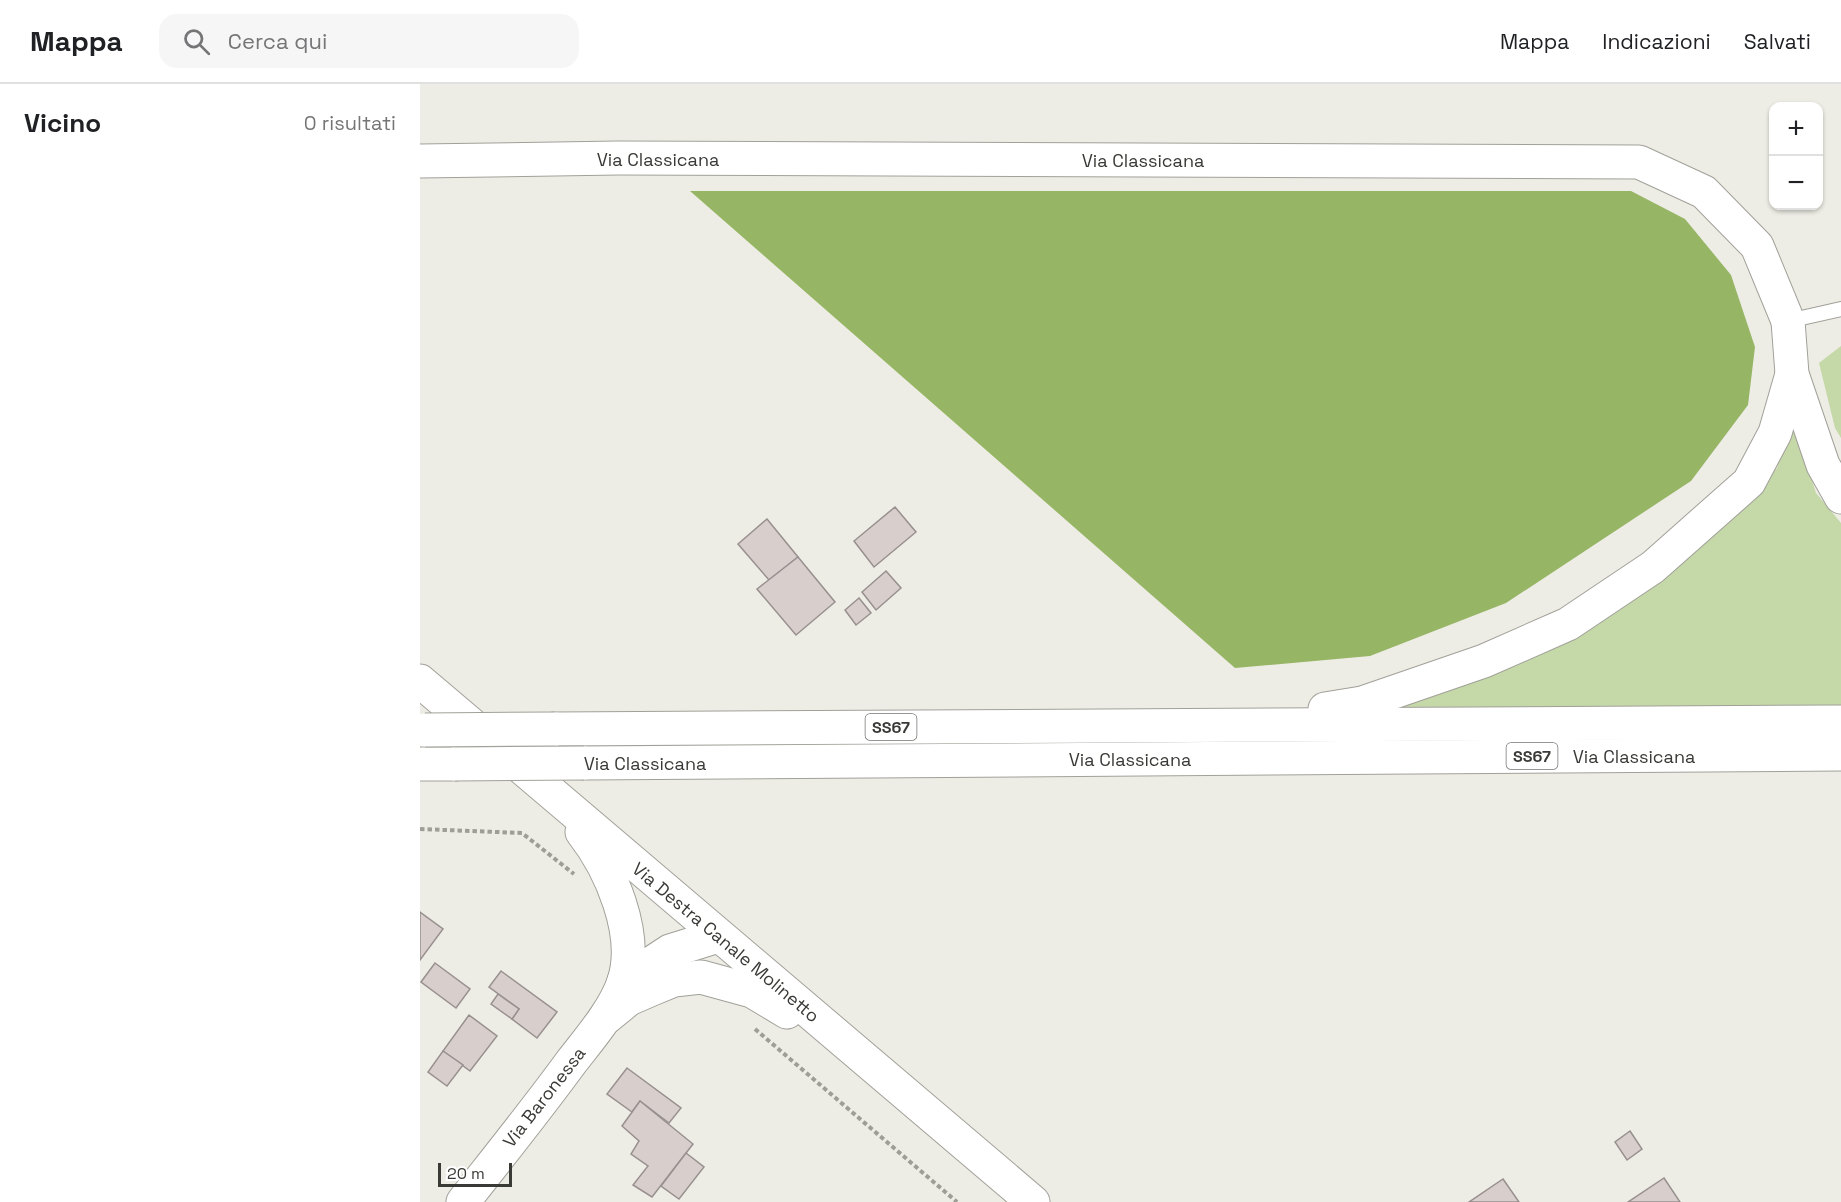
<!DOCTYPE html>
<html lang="it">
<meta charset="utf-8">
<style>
:root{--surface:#fff;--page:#f6f6f6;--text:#202124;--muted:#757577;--line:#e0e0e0}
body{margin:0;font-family:"Space Grotesk",sans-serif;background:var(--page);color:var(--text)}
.controls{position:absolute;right:18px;top:18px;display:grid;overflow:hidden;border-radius:12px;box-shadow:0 2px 4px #0004}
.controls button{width:54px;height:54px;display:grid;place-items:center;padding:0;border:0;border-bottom:2px solid var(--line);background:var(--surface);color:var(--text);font:30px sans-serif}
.scale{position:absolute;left:18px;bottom:15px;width:74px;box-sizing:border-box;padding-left:6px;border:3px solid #393936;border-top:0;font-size:16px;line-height:21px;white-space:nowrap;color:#393936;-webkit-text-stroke:4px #fff;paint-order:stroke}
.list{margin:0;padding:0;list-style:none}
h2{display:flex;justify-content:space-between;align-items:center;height:78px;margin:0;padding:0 24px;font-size:26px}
h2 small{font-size:20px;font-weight:400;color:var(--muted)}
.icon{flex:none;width:33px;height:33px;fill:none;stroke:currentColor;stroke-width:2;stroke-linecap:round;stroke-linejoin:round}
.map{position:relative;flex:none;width:1421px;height:1118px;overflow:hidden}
header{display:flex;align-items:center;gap:36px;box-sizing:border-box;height:84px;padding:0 30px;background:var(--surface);border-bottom:2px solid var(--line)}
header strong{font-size:28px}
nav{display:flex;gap:33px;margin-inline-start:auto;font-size:21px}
.search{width:420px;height:54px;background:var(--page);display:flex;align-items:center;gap:15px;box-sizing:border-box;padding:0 21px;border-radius:18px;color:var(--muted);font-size:22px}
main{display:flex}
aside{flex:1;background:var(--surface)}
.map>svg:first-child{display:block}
.green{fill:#c4d8a8}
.forest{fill:#96b565}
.building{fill:#d8cfcd;stroke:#98908f;stroke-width:1.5}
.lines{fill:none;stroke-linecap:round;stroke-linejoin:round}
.service-casing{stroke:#a1a099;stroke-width:16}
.secondary-casing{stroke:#a1a099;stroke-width:35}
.trunk-casing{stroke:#a1a099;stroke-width:35}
.path{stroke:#9e9d97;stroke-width:4;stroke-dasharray:4.5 3;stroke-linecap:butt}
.service{stroke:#fff;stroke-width:14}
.secondary{stroke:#fff;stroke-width:33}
.trunk{stroke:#fff;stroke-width:33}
.trunk-bridge-casing{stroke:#a1a099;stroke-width:35;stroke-linecap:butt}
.trunk-bridge{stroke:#fff;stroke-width:33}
.labels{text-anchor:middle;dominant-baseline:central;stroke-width:6;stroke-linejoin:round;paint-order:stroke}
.shield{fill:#fff;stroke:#747472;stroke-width:1.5}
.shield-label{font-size:16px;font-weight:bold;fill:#393936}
.street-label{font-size:18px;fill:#393936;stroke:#fff}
</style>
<header>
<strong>Mappa</strong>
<div class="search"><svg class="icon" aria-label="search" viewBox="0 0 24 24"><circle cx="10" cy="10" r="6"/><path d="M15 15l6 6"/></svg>Cerca qui</div>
<nav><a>Mappa</a><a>Indicazioni</a><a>Salvati</a></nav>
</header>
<main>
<aside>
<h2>Vicino<small>0 risultati</small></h2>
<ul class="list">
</ul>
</aside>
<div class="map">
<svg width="1421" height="1118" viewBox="0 0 1421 1118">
<rect width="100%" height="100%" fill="#eeede5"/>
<g class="green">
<polygon points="1421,262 1421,354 1415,344 1399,279"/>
<polygon points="1373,335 1396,409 1421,439 1421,624 966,626 1285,459 1357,384"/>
</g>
<polygon class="forest" points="270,107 1211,107 1265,135 1311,191 1335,263 1328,321 1271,397 1086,519 950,572 815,584"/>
<g class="building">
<polygon points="475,423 496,448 454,483 434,457"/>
<polygon points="347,435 378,473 349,496 318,460"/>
<polygon points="378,473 415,518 376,551 337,505"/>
<polygon points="466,487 481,504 456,526 442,508"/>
<polygon points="439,514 451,529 436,541 425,526"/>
<polygon points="0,828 23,845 0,876"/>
<polygon points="15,879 50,905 36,924 1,898"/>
<polygon points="81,887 137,928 117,954 92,935 99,925 69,903"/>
<polygon points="78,910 99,925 92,935 71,920"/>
<polygon points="49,931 77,952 50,987 23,967"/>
<polygon points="23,967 43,981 27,1002 8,988"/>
<polygon points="207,984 261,1024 249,1039 220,1017 212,1028 187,1010"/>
<polygon points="220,1017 273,1060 232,1113 213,1101 228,1082 211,1070 219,1057 202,1042"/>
<polygon points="1210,1047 1222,1065 1207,1076 1195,1058"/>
<polygon points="266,1069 284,1083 259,1115 241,1102"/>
<polygon points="1244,1094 1260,1118 1208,1118"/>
<polygon points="1083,1095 1099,1118 1049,1118"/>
</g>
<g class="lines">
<defs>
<polyline id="service" points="1368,237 1421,225"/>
<g id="secondary">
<polyline points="0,77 198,74 1219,78 1284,108 1337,162 1368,237"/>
<polyline points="0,597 613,1118"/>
<polyline points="204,897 250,867 298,852"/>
<polyline points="187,933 209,915 232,905 254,896 281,893 332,907 367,928"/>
<path d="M43 1118C80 1071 117 1025 152 977 170 954 195 925 204 897 219 850 191 785 162 748"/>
</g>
<g id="trunk">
<polyline points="1368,237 1372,290 1403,381 1421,413"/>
<polyline points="905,625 942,619 1064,577 1148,540 1233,483 1329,398 1355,349 1372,290"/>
<polyline points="135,645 1421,638"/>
<polyline points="164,679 1421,670"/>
<polyline points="0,680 35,680"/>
</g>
</defs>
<use href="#service" class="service-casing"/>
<use href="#secondary" class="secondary-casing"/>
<use href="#trunk" class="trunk-casing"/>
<g class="path">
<polyline points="0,745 102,749 154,790"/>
<polyline points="335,945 537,1118"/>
</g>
<use href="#service" class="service"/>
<use href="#secondary" class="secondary"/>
<use href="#trunk" class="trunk"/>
<defs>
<g id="trunk-bridge">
<polyline points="5,646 135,645"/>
<polyline points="35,680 164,679"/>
</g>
</defs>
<use href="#trunk-bridge" class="trunk-bridge-casing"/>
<use href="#trunk-bridge" class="trunk-bridge"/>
</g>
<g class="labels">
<g class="shield">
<rect x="445.5" y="630" width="51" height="26" rx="4.5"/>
<rect x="1086.5" y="659" width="51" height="26" rx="4.5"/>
</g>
<g class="shield-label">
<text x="471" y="643">SS67</text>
<text x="1112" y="672">SS67</text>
</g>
<g class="street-label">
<text x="238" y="75">Via Classicana</text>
<text x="723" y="76">Via Classicana</text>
<text x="1214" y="672">Via Classicana</text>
<text x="710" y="675">Via Classicana</text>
<text x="225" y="679">Via Classicana</text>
<text transform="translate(306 858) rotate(40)">Via Destra Canale Molinetto</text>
<text transform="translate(124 1013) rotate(-52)">Via Baronessa</text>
</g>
</g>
</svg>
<div class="controls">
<button>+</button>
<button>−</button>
</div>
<div class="scale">20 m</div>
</div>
</main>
